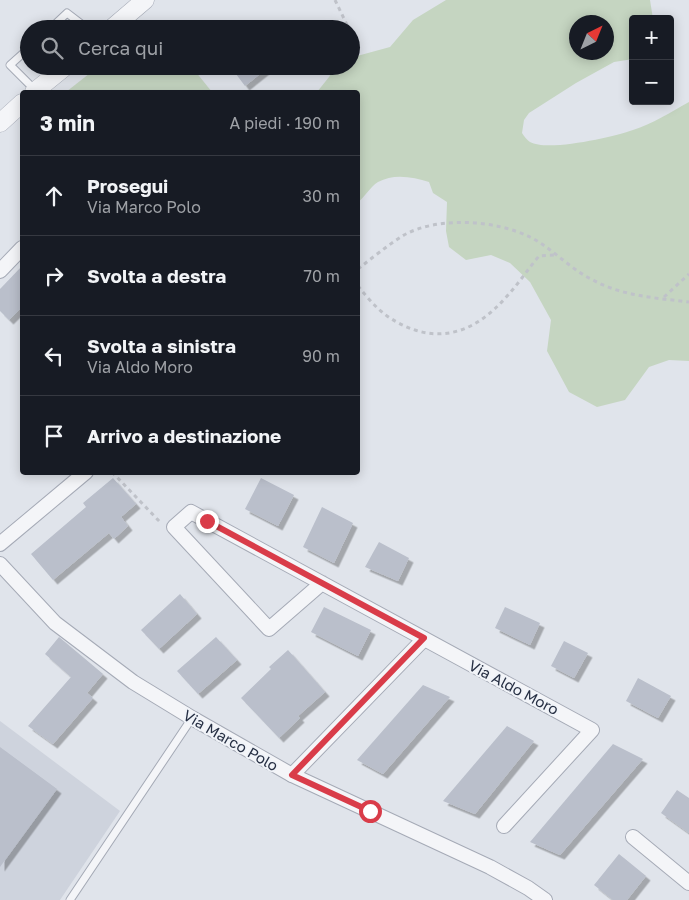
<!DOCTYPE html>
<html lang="it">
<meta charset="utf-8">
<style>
:root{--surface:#171b24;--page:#242831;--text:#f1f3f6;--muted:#9ea1a6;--line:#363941}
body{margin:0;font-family:"Golos Text",sans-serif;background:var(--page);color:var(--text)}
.controls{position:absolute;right:15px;top:15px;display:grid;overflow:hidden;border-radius:5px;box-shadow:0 2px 12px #0003}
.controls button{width:45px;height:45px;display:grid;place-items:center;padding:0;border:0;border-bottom:1px solid var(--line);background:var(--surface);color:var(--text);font:25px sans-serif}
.compass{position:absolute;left:569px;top:15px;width:45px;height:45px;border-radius:50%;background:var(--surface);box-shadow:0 2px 12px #0003;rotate:43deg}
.stop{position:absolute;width:15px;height:15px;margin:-11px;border:4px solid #d93c49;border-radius:50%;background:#fff}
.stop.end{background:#d93c49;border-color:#fff;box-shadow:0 1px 5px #0008}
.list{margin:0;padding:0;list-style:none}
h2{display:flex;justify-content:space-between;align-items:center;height:65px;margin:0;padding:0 20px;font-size:21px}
h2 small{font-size:16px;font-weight:400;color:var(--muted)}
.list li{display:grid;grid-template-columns:32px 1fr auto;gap:15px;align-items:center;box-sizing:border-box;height:80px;padding:0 20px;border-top:1px solid var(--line)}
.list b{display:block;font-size:19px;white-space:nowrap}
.list p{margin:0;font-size:16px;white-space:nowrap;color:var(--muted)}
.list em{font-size:16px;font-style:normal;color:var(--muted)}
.icon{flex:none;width:28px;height:28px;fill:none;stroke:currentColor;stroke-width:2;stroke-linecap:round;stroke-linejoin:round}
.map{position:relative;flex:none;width:689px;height:900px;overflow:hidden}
.search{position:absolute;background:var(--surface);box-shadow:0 2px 12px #0003;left:20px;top:20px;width:340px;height:55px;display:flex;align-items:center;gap:12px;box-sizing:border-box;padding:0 18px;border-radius:28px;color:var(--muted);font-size:19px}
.panel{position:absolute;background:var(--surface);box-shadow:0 2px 12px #0003;left:20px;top:90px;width:340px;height:385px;border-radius:5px}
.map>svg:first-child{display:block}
.built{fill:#ced3dd}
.green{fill:#c5d5c1;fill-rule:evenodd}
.building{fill:#babfcb;filter:url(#shadow)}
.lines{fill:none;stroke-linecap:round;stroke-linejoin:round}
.service-casing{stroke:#a5aab6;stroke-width:9}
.minor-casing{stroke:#a5aab6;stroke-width:16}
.tertiary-casing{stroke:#a5aab6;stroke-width:19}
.path{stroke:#bfc2c9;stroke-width:3;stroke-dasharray:4 4;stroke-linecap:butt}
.service{stroke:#f4f5f8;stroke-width:7}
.minor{stroke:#f4f5f8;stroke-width:14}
.tertiary{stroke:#f4f5f8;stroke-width:18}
.route{stroke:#d93c49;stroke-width:6}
.labels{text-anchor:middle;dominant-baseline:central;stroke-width:4;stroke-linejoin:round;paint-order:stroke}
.street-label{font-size:15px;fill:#273044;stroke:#f0f3f8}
</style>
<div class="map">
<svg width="689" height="900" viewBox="0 0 689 900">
<defs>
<filter id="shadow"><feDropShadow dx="4.5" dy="4.5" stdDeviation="0" flood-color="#0004"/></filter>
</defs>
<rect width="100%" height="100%" fill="#e0e4eb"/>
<polygon class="built" points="0,721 120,811 60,900 0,900"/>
<g class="green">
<path d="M446 0H650L653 19H633V59L614 62 576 83 529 113 524 120 522 133C524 136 527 140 530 142 548 152 613 137 633 130 652 124 671 112 689 102V361L669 360 649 367 625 400 597 407 569 392 547 351 551 320 530 282 510 263 491 255 466 260 449 247 446 231 447 202 433 193 429 182C413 177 394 173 378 182 370 187 365 197 358 202V92H317L329 77 334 68 337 66H351V59L357 56 390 47 413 20ZM606 22V52H576V22Z"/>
<polygon points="99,66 191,66 212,92 66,92"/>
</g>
<g class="building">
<polygon points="230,66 270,66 245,86"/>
<polygon points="22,266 22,307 9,320 0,311 0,289"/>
<polygon points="113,478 136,504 121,517 128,526 114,539 109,533 53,580 31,554 86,507 83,503"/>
<polygon points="261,478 294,495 278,526 245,509"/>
<polygon points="322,507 353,523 334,563 303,547"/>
<polygon points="379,542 409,558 398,581 365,567"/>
<polygon points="180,594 197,614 159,649 141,630"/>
<polygon points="324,607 371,630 358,656 311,632"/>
<polygon points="505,607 540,623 530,645 495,628"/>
<polygon points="59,637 103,674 87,693 93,698 53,744 28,726 71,677 45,654"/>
<polygon points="216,637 237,660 198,694 177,671"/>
<polygon points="564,641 588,653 574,678 551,666"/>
<polygon points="288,650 325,692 298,716 300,718 279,738 241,698 271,669 269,667"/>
<polygon points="638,678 671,696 658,718 626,701"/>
<polygon points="423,685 450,697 383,774 357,760"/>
<polygon points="507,726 534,741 475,814 443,801"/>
<polygon points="613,744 643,759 560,855 530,842"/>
<polygon points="0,747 57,789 0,867"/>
<polygon points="677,790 689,798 689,833 661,813"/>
<polygon points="619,854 646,876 627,900 613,900 594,885"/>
</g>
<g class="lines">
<defs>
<g id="service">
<polyline points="50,29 67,13 88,29"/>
<polyline points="29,48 10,65 35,90"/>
<polyline points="70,900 192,718"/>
</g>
<g id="minor">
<polyline points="0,271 22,248"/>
<polyline points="0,544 86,472"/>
<polyline points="0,564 55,623 133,682 192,718 292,775 490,867 528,888 545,900"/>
<polyline points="322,583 269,629 174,527 191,512 592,730 504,826"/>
<polyline points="292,775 424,639"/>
<polyline points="633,837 689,883"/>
</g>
<g id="tertiary">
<polyline points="111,29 145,0"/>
<polyline points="34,92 66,66"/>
<polyline points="0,123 22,103"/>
</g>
</defs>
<use href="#service" class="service-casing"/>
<use href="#minor" class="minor-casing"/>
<use href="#tertiary" class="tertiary-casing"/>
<g class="path">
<polyline points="335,0 349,29"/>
<polyline points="351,33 354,37"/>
<path d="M358 269C372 258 388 245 404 235 439 216 495 220 530 237 552 248 570 269 593 280 622 296 656 298 689 302"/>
<path d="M358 286C366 296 376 308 387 316 433 347 473 336 508 295 519 283 528 269 539 256L555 255"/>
<polyline points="664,297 689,274"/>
<polyline points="112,472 160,522"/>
</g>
<use href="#service" class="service"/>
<use href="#minor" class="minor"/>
<use href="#tertiary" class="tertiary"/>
</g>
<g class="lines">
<polyline class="route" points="207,521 424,638 292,775 370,811"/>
</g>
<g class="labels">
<g class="street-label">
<text transform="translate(514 687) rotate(28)">Via Aldo Moro</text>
<text transform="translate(231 740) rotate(30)">Via Marco Polo</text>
</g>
</g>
</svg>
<div class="controls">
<button>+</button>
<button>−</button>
</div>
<svg class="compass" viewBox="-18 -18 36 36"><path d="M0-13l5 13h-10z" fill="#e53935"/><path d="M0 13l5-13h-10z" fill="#9ea1a6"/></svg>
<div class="stop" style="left:370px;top:811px"></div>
<div class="stop end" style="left:207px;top:521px"></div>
<div class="search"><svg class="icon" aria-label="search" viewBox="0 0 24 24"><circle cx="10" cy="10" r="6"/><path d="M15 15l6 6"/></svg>Cerca qui</div>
<section class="panel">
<h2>3 min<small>A piedi · 190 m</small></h2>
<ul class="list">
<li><svg class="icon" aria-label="ahead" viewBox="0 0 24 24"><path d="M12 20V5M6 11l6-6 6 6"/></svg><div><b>Prosegui</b><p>Via Marco Polo</p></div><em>30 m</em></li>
<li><svg class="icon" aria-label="right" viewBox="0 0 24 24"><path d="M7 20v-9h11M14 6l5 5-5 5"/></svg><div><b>Svolta a destra</b></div><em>70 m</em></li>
<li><svg class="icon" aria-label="left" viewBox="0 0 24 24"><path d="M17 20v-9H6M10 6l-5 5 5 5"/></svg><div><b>Svolta a sinistra</b><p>Via Aldo Moro</p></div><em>90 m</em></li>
<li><svg class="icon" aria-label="arrive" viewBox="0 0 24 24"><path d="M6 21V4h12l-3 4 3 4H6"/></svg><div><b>Arrivo a destinazione</b></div></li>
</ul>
</section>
</div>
